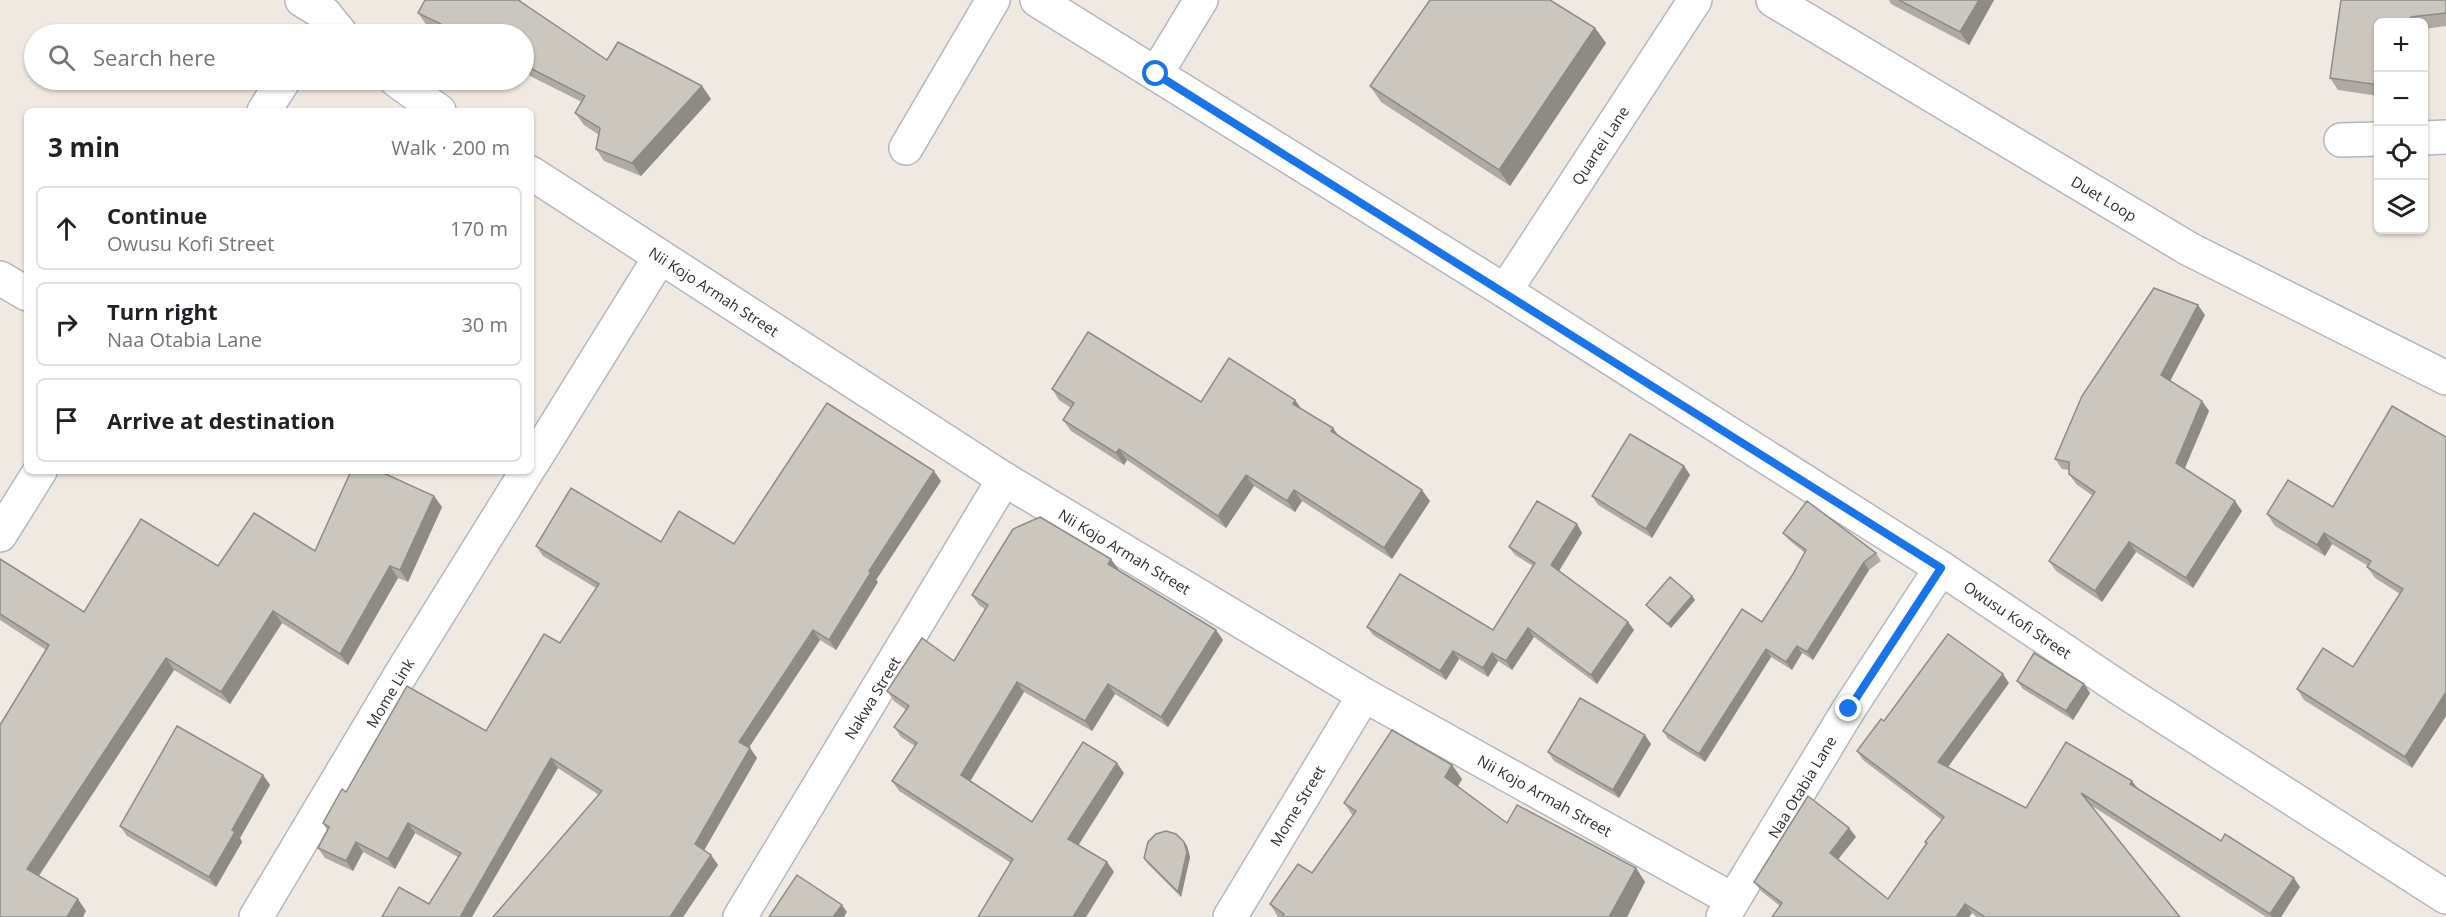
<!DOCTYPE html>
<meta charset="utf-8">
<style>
:root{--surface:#fff;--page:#f2f2f2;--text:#202124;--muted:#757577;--line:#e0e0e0}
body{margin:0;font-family:"Open Sans",sans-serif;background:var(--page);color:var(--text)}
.controls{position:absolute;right:18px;top:18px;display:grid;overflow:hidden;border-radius:9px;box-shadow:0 2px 4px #0004}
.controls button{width:54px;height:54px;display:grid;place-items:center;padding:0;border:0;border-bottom:2px solid var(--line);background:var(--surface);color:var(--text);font:30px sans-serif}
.stop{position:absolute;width:18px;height:18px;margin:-14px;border:4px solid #1a73e8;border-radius:50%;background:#fff}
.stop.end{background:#1a73e8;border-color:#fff;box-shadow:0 2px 6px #0008}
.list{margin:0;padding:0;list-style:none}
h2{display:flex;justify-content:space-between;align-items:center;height:78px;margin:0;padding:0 24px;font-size:26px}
h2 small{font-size:20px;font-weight:400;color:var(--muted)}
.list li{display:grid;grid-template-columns:39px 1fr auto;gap:18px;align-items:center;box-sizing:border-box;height:84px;margin:0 12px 12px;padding:0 12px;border:2px solid var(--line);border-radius:9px}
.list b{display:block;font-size:22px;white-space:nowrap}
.list p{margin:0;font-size:20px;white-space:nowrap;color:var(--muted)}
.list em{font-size:20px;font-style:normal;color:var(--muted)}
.icon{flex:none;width:33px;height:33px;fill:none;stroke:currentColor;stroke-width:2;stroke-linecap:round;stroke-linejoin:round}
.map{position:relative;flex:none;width:2446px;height:917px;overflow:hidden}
.search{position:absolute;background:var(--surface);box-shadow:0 2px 4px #0004;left:24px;top:24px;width:510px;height:66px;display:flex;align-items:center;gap:15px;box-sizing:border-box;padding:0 21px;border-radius:33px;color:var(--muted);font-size:22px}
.panel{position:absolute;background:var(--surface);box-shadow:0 2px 4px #0004;left:24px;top:108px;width:510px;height:366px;border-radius:9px}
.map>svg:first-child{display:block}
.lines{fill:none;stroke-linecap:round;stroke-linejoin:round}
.minor-casing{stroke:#b4b7c1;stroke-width:36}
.minor{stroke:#fff;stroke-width:33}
.wall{fill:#afaba4}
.shaded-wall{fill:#8e8b86}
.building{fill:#cbc7bf;stroke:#8e8b86;stroke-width:1.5}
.route{stroke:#1a73e8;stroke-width:8}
.labels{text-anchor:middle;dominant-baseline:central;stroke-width:6;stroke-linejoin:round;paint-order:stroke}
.street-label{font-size:15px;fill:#2e2e2e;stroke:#fff}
</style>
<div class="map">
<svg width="2446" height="917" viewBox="0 0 2446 917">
<rect width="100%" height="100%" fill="#efe9e1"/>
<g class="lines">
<defs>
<g id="minor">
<polyline points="302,0 325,14 341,34"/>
<path id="s1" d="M1037 0 1505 291 1941 568 2121 689 2446 897"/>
<path id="s2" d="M1773 0 2189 249 2446 378"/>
<polyline points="1156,74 1201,0"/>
<polyline points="396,80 439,111"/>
<polyline points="264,111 284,80"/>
<polyline points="2424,138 2446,137"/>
<polyline points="2341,140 2378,139"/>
<polyline points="906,148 993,0"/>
<path id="s3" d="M531 173 1004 479 1364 695 1733 900"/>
<polyline points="0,278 27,294"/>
<path id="s4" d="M1505 291 1695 0"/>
<polyline points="531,465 660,257"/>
<polyline points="0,535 40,471"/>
<path id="s5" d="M256 917 401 674 527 471"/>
<path id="s6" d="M740 917 1004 479"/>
<path id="s7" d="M1230 917 1364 695"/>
<path id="s8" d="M1723 917 1849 709 1941 568"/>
</g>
</defs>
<use href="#minor" class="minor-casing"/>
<use href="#minor" class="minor"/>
</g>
<g class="wall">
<polygon points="425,0 521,0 520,1 607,60 702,86 711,99 641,176 604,161 596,149 599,135 584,125 575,113 582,102 524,73 524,34 445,34 427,26 418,13"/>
<polygon points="1889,0 1994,0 1969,45 1891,4"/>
<polygon points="2341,0 2446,0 2446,26 2424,29 2424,22 2379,22 2379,96 2338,90 2330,78"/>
<polygon points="1595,28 1606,43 1510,186 1381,102 1370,86"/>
<polygon points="2205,315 2170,381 2202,401 2209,411 2184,469 2242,511 2193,588 2136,552 2102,602 2056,571 2049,561 2093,496 2076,484 2069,474 2069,470 2062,469 2055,459"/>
<polygon points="1052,389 1201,402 1295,400 1301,408 1430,501 1392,559 1302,501 1295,512 1254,486 1226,528 1127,460 1124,465 1071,431 1063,420 1071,408 1059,400"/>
<polygon points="2446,437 2446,716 2412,768 2304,700 2297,689 2353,667 2400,594 2375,578 2367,567 2368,566 2332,544 2325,556 2275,526 2267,514 2333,507"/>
<polygon points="1684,466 1690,475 1652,538 1598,505 1592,496"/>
<polygon points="941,481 876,580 878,582 836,650 820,640 749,747 757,758 704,850 711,855 718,865 683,917 493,917 599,795 558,768 429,904 458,857 415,833 395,869 363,852 353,871 325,858 318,848 327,830 323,823 346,792 486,731 560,643 596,588 543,556 536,546 661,542 734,544"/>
<polygon points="434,496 442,507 408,582 398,578 348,665 282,623 230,704 174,670 39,876 86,911 0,917 46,650 0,620 0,559 84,612 218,566 315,551"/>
<polygon points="1577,524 1582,533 1559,571 1628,622 1634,630 1597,684 1534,637 1512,670 1498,661 1488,677 1459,659 1446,680 1373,635 1367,627 1493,630 1533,566 1515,555 1509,547"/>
<polygon points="1783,533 1876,553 1881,561 1869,570 1813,660 1802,653 1792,670 1771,657 1705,762 1668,739 1663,731 1762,622 1793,574 1805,553 1789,540"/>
<polygon points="1111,559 1118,569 1118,570 1216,630 1223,640 1168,727 1115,694 1092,731 1024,692 970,781 1032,822 1124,773 1078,844 1107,862 1114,872 1011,863 899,791 892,781 915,746 901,737 894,727 906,710 894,701 887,691 954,661 986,610 979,605 972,595"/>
<polygon points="1692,596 1695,600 1671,628 1649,609 1646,605"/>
<polygon points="2017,681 2084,684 2090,693 2073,720 2023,689"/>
<polygon points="2009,683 1948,767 2026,808 2066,742 2138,789 2221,841 2300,887 2281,917 2266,917 2089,804 2180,917 1977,917 1972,913 1780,906 1761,891 1754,882 1849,828 1856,837 1838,859 1888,899 1926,844 1925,842 1942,820 1863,760 1857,751 1884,721"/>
<polygon points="1651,744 1619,798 1554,761 1548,752"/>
<polygon points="1452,765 1462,779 1458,786 1507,823 1636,868 1645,882 1627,917 1278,917 1270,904 1312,873 1353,816 1344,803"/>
<polygon points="263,775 270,785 240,838 242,842 216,887 127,836 120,826"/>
<polygon points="1184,842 1187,846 1190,857 1181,897 1147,863 1144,858"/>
</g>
<g class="shaded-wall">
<polygon points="1979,0 1994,0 1969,45 1960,32"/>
<polygon points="1595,28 1606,43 1510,186 1499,170"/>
<polygon points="702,86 711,99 641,176 632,163"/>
<polygon points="2198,305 2205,315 2168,385 2161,375"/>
<polygon points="1295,400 1303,412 1293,404"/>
<polygon points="2202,401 2209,411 2183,473 2176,463"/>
<polygon points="1333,428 1341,439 1331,431"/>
<polygon points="1119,449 1127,460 1124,465 1116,453"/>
<polygon points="1684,466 1690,475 1652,538 1646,529"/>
<polygon points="934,471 941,481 876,580 878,582 836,650 829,640 869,571"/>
<polygon points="1246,475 1254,486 1226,528 1218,516"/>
<polygon points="1294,490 1302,501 1295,512 1287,501"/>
<polygon points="1422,490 1430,501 1392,559 1384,548"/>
<polygon points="434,496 442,507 408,582 400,570"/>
<polygon points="2235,501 2242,511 2193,588 2186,578"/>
<polygon points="1577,524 1582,533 1557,574 1551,565"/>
<polygon points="2324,533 2332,544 2325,556 2317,545"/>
<polygon points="2129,542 2136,552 2102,602 2095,591"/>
<polygon points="1111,559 1118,569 1115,575 1108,564"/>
<polygon points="1864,562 1869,570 1813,660 1807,652"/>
<polygon points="390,566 398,578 348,665 340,654"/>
<polygon points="1692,596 1695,600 1671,628 1668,624"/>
<polygon points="273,611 282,623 230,704 221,692"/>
<polygon points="1628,622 1634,630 1597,684 1591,675"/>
<polygon points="1528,628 1534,637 1512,670 1506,661"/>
<polygon points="813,630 820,640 746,752 739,742"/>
<polygon points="1216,630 1223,640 1168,727 1161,717"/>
<polygon points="1797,646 1802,653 1792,670 1786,662"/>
<polygon points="1766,649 1771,657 1705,762 1699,754"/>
<polygon points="1453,651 1459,659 1446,680 1440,671"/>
<polygon points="1492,653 1498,661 1488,677 1483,668"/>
<polygon points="166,658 174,670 35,881 27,869"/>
<polygon points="2003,674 2009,683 1945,771 1938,762"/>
<polygon points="1017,682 1024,692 968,785 961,775"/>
<polygon points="1108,684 1115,694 1092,731 1085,721"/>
<polygon points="2084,684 2090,693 2073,720 2066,711"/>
<polygon points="2446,692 2446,716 2412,768 2405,757"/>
<polygon points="1645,735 1651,744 1619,798 1613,790"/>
<polygon points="750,748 757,758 702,854 695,844"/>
<polygon points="551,758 558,768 472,917 460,917"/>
<polygon points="1117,763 1124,773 1076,849 1068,839"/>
<polygon points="1452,765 1462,779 1455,791 1445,777"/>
<polygon points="263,775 270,785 240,838 242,842 216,887 209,877 232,830"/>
<polygon points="2132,781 2139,790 2130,784"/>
<polygon points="408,823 415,833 395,869 388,859"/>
<polygon points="1849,828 1856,837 1836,862 1830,853"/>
<polygon points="356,842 363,852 353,871 346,861"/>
<polygon points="1184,842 1187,846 1190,857 1181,897 1178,892"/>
<polygon points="711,855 718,865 683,917 670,917"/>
<polygon points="1107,862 1114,872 1086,917 1073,917"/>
<polygon points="1636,868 1645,882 1627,917 1609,917"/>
<polygon points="2294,878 2300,887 2281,917 2272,917 2270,914"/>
<polygon points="78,899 86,911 83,917 67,917"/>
<polygon points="1965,904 1972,913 1969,917 1956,917"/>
<polygon points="842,905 847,912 844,917 833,917"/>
</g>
<g class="building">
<polygon points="425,0 518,0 607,60 618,42 702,86 632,163 596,149 600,128 575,113 585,96 524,65 524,34 461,34 418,13"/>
<polygon points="1430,0 1550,0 1595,28 1499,170 1370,86"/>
<polygon points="1899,0 1979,0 1960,32"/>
<polygon points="2341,0 2446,0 2446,13 2411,17 2410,22 2379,22 2379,85 2330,78"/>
<polygon points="2154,288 2198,305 2161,375 2202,401 2176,463 2235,501 2186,578 2129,542 2095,591 2049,561 2095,492 2069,474 2069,462 2055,459 2082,396"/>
<polygon points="1088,332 1201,402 1229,358 1295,400 1293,404 1333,428 1331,431 1422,490 1384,548 1294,490 1287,501 1246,475 1218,516 1119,449 1116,453 1063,420 1074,403 1052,389"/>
<polygon points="827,403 934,471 869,571 871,572 829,640 813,630 739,742 750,748 695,844 711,855 670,917 493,917 602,791 551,758 460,917 382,917 399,887 429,904 461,853 408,823 388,859 356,842 346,861 318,848 329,827 323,823 342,789 346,792 407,686 486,731 544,634 560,643 599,584 536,546 571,488 661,542 679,511 734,544"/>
<polygon points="2392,406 2446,437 2446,692 2405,757 2297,689 2323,648 2353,667 2403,589 2367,567 2371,561 2324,533 2317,545 2267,514 2288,480 2333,507"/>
<polygon points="1630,434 1684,466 1646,529 1592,496"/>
<polygon points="351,471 379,471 434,496 400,570 390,566 340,654 273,611 221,692 166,658 27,869 78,899 67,917 0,917 0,725 49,645 0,614 0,559 84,612 141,519 218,566 254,513 315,551"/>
<polygon points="1537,501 1577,524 1551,565 1628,622 1591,675 1528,628 1506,661 1492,653 1483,668 1453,651 1440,671 1367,627 1400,574 1493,630 1535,563 1509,547"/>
<polygon points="1807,501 1876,553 1864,562 1807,652 1797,646 1786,662 1766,649 1699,754 1663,731 1742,609 1762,622 1793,574 1806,550 1783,533"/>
<polygon points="1040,517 1111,559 1108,564 1216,630 1161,717 1108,684 1085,721 1017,682 961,775 1032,822 1083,742 1117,763 1068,839 1107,862 1073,917 978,917 1013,859 892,781 917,743 894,727 909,706 887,691 922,638 954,661 988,605 972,595 1013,529"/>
<polygon points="1670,577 1692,596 1668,624 1646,605"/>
<polygon points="1948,634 2003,674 1938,762 2026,808 2066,742 2132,781 2130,784 2221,841 2225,834 2294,878 2270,914 2081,793 2180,917 1985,917 1965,904 1956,917 1772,917 1782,903 1754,882 1808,796 1849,828 1830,853 1888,899 1927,843 1925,842 1944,817 1857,751 1881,719 1884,721"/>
<polygon points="2034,653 2084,684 2066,711 2017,681"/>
<polygon points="1580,698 1645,735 1613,790 1548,752"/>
<polygon points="177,726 263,775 232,830 235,832 209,877 120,826"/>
<polygon points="1392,730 1452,765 1445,777 1507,823 1517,805 1636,868 1609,917 1282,917 1284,914 1270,904 1298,864 1312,873 1356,811 1344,803"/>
<polygon points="1166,831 1176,834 1184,842 1187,852 1178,892 1144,858 1148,842 1156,834"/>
<polygon points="797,875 842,905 833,917 769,917"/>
</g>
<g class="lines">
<polyline class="route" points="1156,74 1941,568 1849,709"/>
</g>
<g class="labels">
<g class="street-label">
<text stroke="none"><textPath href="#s4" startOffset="174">Quartei Lane</textPath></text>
<text stroke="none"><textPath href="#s2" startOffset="386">Duet Loop</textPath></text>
<text stroke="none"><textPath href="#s3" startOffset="218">Nii Kojo Armah Street</textPath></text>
<text stroke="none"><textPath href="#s3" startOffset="704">Nii Kojo Armah Street</textPath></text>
<text stroke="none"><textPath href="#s1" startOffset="1160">Owusu Kofi Street</textPath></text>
<text stroke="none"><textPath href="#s5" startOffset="261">Mome Link</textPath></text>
<text stroke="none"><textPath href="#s6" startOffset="256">Nakwa Street</textPath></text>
<text stroke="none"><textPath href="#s8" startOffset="152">Naa Otabia Lane</textPath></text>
<text stroke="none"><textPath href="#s3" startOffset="1190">Nii Kojo Armah Street</textPath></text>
<text stroke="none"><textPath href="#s7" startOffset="130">Mome Street</textPath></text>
</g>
</g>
</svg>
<div class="controls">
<button>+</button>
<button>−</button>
<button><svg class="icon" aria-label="locate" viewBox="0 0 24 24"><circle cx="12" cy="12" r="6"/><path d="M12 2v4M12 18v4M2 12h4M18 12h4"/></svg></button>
<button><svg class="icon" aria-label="layers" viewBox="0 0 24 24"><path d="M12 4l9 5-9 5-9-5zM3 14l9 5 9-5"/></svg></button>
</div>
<div class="stop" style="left:1156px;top:74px"></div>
<div class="stop end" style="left:1849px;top:709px"></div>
<div class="search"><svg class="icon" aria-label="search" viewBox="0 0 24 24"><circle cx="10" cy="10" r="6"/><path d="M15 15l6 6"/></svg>Search here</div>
<section class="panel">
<h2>3 min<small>Walk · 200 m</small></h2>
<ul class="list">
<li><svg class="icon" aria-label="ahead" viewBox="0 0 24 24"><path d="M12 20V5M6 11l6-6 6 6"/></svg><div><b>Continue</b><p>Owusu Kofi Street</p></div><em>170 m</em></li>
<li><svg class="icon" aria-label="right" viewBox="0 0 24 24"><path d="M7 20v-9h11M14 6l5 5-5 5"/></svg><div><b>Turn right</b><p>Naa Otabia Lane</p></div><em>30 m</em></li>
<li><svg class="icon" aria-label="arrive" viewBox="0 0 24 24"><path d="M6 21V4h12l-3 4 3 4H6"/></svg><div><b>Arrive at destination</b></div></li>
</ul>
</section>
</div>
